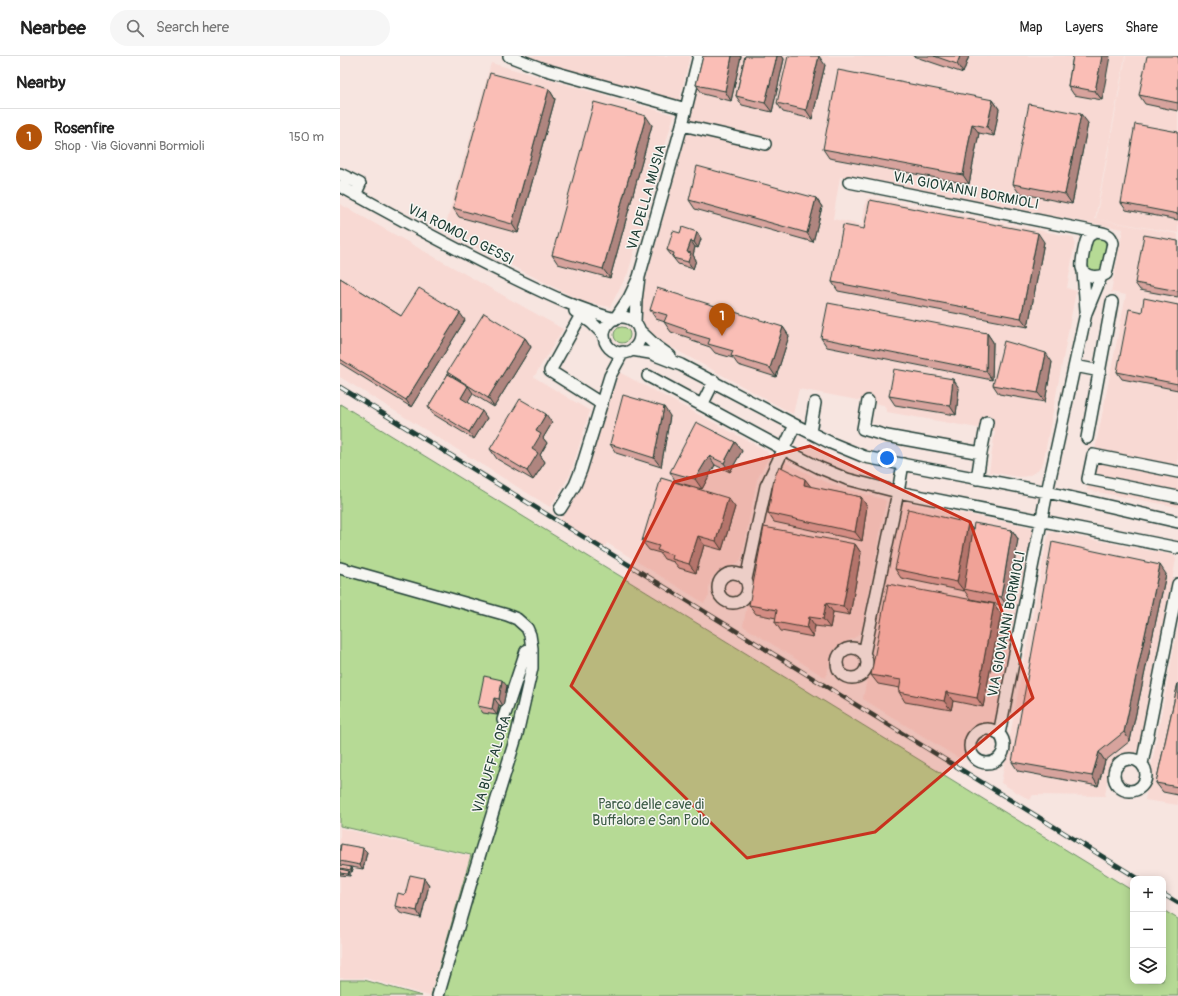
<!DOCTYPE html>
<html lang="en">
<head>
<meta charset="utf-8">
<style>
  :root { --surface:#fff; --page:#f6f6f6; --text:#222; --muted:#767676; --line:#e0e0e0; --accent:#b45309 }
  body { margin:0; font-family:Pangolin,sans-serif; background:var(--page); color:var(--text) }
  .controls { position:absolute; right:12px; bottom:12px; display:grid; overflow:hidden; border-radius:8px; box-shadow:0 2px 10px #0003 }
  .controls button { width:36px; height:36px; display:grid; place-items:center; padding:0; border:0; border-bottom:1px solid var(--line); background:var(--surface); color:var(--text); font:20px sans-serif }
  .you { position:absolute; left:547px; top:402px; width:14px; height:14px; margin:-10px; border:3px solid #fff; border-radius:50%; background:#1a73e8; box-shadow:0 0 0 6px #1a73e833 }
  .badge { display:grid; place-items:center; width:26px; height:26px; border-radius:50%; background:var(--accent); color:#fff; font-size:13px; font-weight:700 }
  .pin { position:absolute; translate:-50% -33px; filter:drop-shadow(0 1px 2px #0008) }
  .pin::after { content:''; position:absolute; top:21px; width:14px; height:12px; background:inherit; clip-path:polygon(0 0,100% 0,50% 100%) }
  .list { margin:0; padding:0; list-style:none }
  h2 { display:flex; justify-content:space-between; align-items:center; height:52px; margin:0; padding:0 16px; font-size:17px }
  h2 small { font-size:13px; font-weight:400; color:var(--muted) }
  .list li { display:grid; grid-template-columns:26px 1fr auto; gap:12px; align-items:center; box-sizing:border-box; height:56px; padding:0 16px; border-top:1px solid var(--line) }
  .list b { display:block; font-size:15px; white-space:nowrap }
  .list p { margin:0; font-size:13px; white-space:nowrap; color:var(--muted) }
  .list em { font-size:13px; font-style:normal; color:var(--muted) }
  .icon { flex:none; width:22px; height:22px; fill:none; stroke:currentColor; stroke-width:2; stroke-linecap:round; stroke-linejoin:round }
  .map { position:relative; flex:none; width:838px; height:940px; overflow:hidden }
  header { display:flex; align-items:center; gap:24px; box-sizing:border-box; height:56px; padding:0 20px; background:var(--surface); border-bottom:1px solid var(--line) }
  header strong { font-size:19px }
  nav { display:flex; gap:22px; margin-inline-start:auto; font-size:14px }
  .search { width:280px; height:36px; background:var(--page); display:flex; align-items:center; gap:10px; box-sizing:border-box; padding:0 14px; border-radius:22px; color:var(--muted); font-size:15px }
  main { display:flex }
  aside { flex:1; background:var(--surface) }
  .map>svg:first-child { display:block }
</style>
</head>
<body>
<header>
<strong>Nearbee</strong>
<div class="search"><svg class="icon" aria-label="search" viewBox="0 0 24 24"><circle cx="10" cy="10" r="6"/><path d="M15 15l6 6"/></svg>Search here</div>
<nav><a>Map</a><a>Layers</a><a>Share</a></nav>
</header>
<main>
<aside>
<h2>Nearby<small></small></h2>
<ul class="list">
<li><span class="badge">1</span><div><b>Rosenfire</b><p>Shop · Via Giovanni Bormioli</p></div><em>150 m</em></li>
</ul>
</aside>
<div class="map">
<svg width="838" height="940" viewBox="0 0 838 940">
  <rect width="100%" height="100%" fill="#f7e5e0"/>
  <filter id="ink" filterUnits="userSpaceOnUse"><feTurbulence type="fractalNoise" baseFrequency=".025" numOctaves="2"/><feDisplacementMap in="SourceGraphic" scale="8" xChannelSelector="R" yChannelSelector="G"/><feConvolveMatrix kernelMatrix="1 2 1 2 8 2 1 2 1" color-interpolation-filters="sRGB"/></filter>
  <g filter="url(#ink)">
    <path fill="#f8d9d3" d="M180,0H350L339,46L250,23Z
      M364,0H785L755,163L838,178V451L747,434L786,239L771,236L783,173L500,121L493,163L522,169L526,144L529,142H533L733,181L735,186L727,232L736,235L703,407L697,415L688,420L680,421L649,416L655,375L547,356L544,349L459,333L453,358L316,283L307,274L302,263L300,251L302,238L347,76Z
      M786,0H838V177L756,163Z
      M151,7L334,59L288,217L270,251L243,246L104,175Z
      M0,148L223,273L194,321L250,355L230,419L210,451L0,321Z
      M279,316L427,395L429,401L417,424L402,501L399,507L377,516L371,523L369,532V540L364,547L267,487L264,492L220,465L240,429Z
      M441,406H445L475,421L498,431L543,443L546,445L522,573L519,578L516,581L496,591L492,597L486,622L403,570L426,450L431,430Z
      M564,446L691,471L694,474L660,656L657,663L650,669L634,675L628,682L623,705L523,643L560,449Z
      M712,476L833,499L836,503L801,688L798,694L795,698L779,703L773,709L768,718L765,740L693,739L690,744L661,727L708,479Z
      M838,570V749L805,744Z
      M0,772L65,787L130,800L90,940L25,922H0Z"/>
    <path fill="#b6da95" stroke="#6a8c64" d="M755,182C773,179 764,203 762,212L757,216L750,214L747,207L750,188L751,186Z
      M274 279a8 8 0 1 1 16 0a8 8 0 1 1-16 0Z
      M0,348L793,835V925H823V854L838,863V940H91L131,799L66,785L0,770Z
      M0,924H24L82,940H0Z"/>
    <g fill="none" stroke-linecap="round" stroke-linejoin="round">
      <defs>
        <path id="street" d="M169,0L203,13L346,53
          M342,69L425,88
          M0,118L20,128L15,139
          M509,126L756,176
          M0,130C56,161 113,192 170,220C205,237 237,253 275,263L289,242L299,221
          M756,176C764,177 771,178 773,187L766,218C759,222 744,222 742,212C741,207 745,185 748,181C750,178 753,177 756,176Z
          M743,215L746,254
          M235,255L252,267L264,279
          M241,259L210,315L262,348
          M264 279a18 18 0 1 1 36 0a18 18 0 1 1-36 0Z
          M295,266L296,244L299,221L342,69L359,0
          M299,274L316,290L330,300
          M292,294L310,297L341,309L455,369L491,387L525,401L707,436L838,466
          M735,310L760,315
          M308,320L443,393L480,412L507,423L558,436L838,492
          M528,345L523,373L547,380L641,397L637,423
          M362,349L374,325
          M470,376L475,347
          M747,382L772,246
          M641,397L647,366
          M838,416L753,399L748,423L838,441
          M220,453L235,429L241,414L270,320L283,296
          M0,512L167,559L177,563L187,572L190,579L192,592V612L177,678L130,830L98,940
          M378 532a15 15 0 1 1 30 0a15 15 0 1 1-30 0Z
          M406,523L426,430L455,369
          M497 607a15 15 0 1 1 30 0a15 15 0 1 1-30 0Z
          M524,598L558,436L563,408
          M163,664L186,595L192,592
          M630 690a17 17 0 1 1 34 0a17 17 0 1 1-34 0Z
          M659,678L707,436L746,257L761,221
          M774 719a16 16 0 1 1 32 0a16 16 0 1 1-32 0Z
          M802,708L838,528"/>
      </defs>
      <use href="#street" stroke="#1f3d34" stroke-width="14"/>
      <use href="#street" stroke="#f6f6f2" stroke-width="11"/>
      <defs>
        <path id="rail" d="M0,331L799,823
          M823,838L838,847"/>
      </defs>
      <use href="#rail" stroke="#1f3d34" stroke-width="4.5"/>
      <use href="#rail" stroke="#f6f6f2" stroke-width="3" stroke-dasharray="9" stroke-linecap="butt"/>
    </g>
    <path fill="#d7a39d" stroke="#1f3d34" d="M363,0H401L391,45L363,38L356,29Z
      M405,0H442L444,3L432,56L402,49L396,40Z
      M573,0H629L623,17Z
      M733,0L762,44L734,39L728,30Z
      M838,0V55L805,48L799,39Z
      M485,9L472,63L443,56L437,47Z
      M209,33L215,43L178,177L119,161L113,152Z
      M653,44L659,53L654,80L639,77L629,128L489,102L483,93Z
      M748,67L732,148L679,137L673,128Z
      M312,69L270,222L218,208L212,199Z
      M838,76V164L786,154L781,147Z
      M476,142L482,151L473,186L355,153L349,144Z
      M524,173L704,186L688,271L498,235L492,226Z
      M357,176L361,183L358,192L355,191L353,199L356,204L353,213L338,208L327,194L340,177Z
      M838,185V241L800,234L795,227Z
      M0,222L61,260L125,264L71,351L0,307Z
      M838,249V334L782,323L777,316L802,256Z
      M310,254L443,271L449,280L436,321L398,309L393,302L375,297L370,291L352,285L350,282L331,276L324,266H325L316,263Z
      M647,277L653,286L652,324L487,291L481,282Z
      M185,282L191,291L154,351L133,338L128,346L147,362L134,383L93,358L88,351L108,318L107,316Z
      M712,306L705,346L659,338L653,329Z
      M619,332L616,359L555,349L549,340Z
      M330,360L321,411L276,397L270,388Z
      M212,367L203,382L207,387L200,399L205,406L193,424L157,403L150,393Z
      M395,386L402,395L390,416L375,409L362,433L336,426L330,416Z
      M470,431L521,441L527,450L522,485L434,466L428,457Z
      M395,451L382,494L364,489L356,517L339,512L334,506L324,503L320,497L309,494L302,485Z
      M628,467L633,474H672L678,483L667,550L630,543L624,534V535L561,522L555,513Z
      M515,488L521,497L510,559L493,556L490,572L475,570L473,581L441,575L435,566L436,562L416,558L409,549Z
      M826,518L790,685L765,705L758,730L678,715L672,706Z
      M654,548L661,558L643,651L613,645L611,654L565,646L559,636L560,632L538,628L531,619Z
      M838,627V739L823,736L816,727Z
      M167,630L163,650L159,649L157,659L143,657L138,650Z
      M0,789L27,796L23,813L11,811L13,813L12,816H9L10,817V820L0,819V809H1L0,807Z
      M84,822L89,829L81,862L60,857L55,850L65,839Z"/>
    <path fill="#af857f" stroke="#1f3d34" d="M392,0H401L391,45L385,35Z
      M437,0H442L444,3L432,56L425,47Z
      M479,0L485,9L472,63L466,54Z
      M620,0H629L623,17L617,8Z
      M762,0H770L762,44L755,35Z
      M209,33L215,43L178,177L172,168Z
      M653,44L659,53L654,80L647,71Z
      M741,58L748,67L732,148L725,138Z
      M306,60L312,69L270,222L263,213Z
      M632,68L639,77L629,128L623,119Z
      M476,142L482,151L473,186L467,177Z
      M357,176L361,183L358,192L354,186Z
      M698,177L704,186L688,271L681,262Z
      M351,185L355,191L353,199L356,204L353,213L348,206L347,196Z
      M120,257L125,264L71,351L66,344Z
      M443,271L449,280L436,321L430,312Z
      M647,277L653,286L652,324L646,315Z
      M185,282L191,291L154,351L148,342Z
      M706,297L712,306L705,346L698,337Z
      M613,323L619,332L616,359L610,350Z
      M128,330L133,337L126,349L121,342Z
      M324,351L330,360L321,411L314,402Z
      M142,355L147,362L134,383L129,376Z
      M206,358L212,367L203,382L207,387L200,399L205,406L193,424L187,415L196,375Z
      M395,386L402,395L390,416L384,407Z
      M369,400L375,409L362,433L355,423Z
      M465,423L472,432L464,429Z
      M521,441L527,450L522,485L515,476Z
      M388,442L395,451L382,494L376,485Z
      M628,467L634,476L624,535L617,526Z
      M672,474L678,483L667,550L661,541Z
      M358,480L364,489L356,517L349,508Z
      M515,488L521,497L510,559L503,550Z
      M820,509L826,518L790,685L784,676Z
      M486,547L493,556L490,572L483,563Z
      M654,548L661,558L643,651L637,642Z
      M469,561L475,570L473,581L467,572Z
      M162,624L167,630L163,650L159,643Z
      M606,636L613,645L611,654L604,645Z
      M154,642L159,649L157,659L152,653Z
      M759,696L765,705L758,730L752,720Z
      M23,792L27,796L23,813L20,809Z
      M11,811L13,813L12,816L11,814Z
      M9,815L10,817V820L8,818Z
      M84,822L89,829L81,862L77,855Z"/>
    <path fill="#fabeb6" stroke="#1f3d34" d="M363,0H392L385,35L356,29Z
      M405,0H437L425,47L396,40Z
      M448,0H479L466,54L437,47Z
      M594,0H620L617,8Z
      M733,0H762L755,35L728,30Z
      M807,0H838V47L799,39Z
      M498,14L653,44L647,71L632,68L623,119L483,93Z
      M150,17L209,33L172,168L113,152Z
      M254,46L306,60L263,213L212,199Z
      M689,48L741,58L725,138L673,128Z
      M795,68L838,76V158L781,147Z
      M357,110L476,142L467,177L349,144Z
      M530,144L698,177L681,262L492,226L503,169L524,173Z
      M342,171L357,176L354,186L351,185L347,196L351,197L348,206L333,202L334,197L327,194L333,175L340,177Z
      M804,179L838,185V235L795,227Z
      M0,222L61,260L79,232L120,257L66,344L0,303Z
      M317,232L443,271L430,312L391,300L393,295L368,288L370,283L346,276L347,274L324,266L327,259L310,254Z
      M804,242L838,249V328L777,316L789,253L802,256Z
      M488,247L647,277L646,315L481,282Z
      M144,257L185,282L148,342L107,316Z
      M664,285L706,297L698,337L653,329Z
      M554,313L613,323L610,350L549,340Z
      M108,318L128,330L121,342L142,355L129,376L88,351Z
      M283,339L324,351L314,402L270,388Z
      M180,343L206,358L196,375L201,378L192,393L198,397L187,415L150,393Z
      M356,366L395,386L384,407L369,400L355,423L330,416Z
      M439,410L465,423L464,429L521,441L515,476L428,457L434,423Z
      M321,422L388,442L376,485L358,480L349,508L332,503L333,499L317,494L319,490L302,485Z
      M568,453L628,467L617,526L555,513Z
      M634,467L672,474L661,541L624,533Z
      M424,471L515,488L503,550L486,547L483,563L469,561L467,572L435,566L437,554L409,549Z
      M712,486L820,509L784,676L759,696L752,720L672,706Z
      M548,528L654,548L637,642L606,636L604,645L559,636L561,624L531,619Z
      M144,620L162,624L159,643L154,642L152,653L138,650Z
      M838,627V731L816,727Z
      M1,788L23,792L20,809L0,805V795Z
      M0,809L11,811V814L0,812Z
      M0,813L9,815L8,818L0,817Z
      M70,819L84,822L77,855L55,850L58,837L65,839Z"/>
  </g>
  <path fill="#c8321e" fill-opacity="0.2" stroke="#c8321e" stroke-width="3" stroke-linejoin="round" d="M470,390L630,466L693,642L535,776L407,802L231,630L334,426Z"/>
  <g text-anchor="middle" stroke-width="3" stroke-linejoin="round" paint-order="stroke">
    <g font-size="14" fill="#1f3d34" stroke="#f6f6f2">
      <text transform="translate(626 134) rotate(11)" y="5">VIA GIOVANNI BORMIOLI</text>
      <text transform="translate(306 141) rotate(-74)" y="5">VIA DELLA MUSIA</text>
      <text transform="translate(121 178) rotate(27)" y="5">VIA ROMOLO GESSI</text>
      <text transform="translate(666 568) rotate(-79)" y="5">VIA GIOVANNI BORMIOLI</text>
      <text transform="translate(151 708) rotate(-73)" y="5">VIA BUFFALORA</text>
    </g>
    <g font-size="14" fill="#3d5c47" stroke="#f6f6f2">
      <text x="311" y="753">Parco delle cave di<tspan x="311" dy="16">Buffalora e San Polo</tspan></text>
    </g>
  </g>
</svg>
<div class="controls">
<button>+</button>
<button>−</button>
<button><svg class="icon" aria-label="layers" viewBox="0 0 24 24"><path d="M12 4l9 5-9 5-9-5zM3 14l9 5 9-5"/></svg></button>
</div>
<div class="you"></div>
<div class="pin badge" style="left:382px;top:280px">1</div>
</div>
</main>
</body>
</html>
